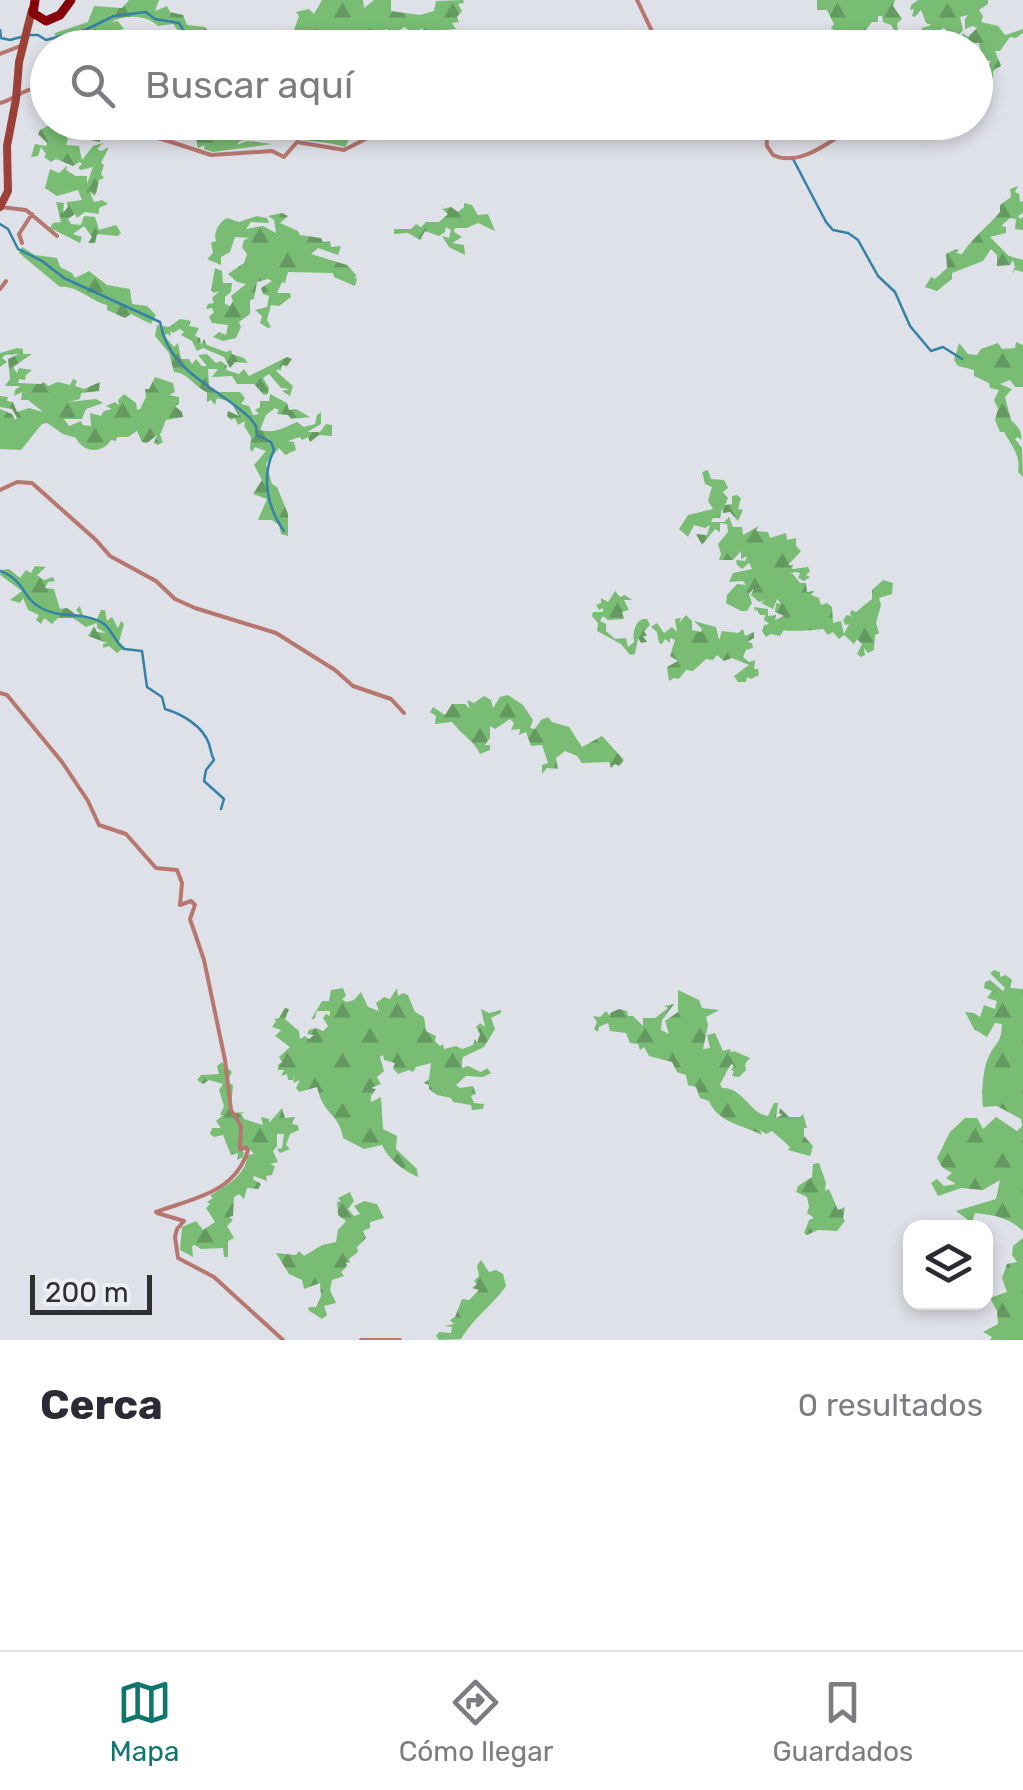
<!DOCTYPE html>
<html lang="es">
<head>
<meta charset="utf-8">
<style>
  :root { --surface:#fff; --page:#f2f2f3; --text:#2b2b33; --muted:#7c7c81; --line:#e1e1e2; --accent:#0f766e }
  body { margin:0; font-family:Rubik,sans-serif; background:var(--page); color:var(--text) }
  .controls { position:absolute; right:30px; bottom:30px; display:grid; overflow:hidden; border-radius:20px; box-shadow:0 5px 15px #0003 }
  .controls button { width:90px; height:90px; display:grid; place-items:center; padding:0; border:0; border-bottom:2px solid var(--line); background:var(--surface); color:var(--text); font:50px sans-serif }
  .scale { position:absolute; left:30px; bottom:25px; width:122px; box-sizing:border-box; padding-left:10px; border:5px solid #2f3032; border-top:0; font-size:28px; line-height:35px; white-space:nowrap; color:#2f3032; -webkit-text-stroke:8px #eceef5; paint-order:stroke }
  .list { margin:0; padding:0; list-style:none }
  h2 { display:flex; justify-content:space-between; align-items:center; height:130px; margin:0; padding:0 40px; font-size:42px }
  h2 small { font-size:32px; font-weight:400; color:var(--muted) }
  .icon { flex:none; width:55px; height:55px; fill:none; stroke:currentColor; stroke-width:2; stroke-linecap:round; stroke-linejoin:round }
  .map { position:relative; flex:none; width:1023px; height:1340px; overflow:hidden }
  .search { position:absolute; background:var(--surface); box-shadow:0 5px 15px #0003; left:30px; right:30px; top:30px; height:110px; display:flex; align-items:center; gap:25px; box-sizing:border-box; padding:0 35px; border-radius:55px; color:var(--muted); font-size:38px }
  .sheet { height:310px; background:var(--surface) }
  nav { display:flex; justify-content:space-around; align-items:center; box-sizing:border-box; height:140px; border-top:2px solid var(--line); background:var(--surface); font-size:28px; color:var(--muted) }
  nav a { display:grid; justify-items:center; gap:5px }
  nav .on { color:var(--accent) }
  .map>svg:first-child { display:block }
</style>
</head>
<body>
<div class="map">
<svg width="1023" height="1340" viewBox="0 0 1023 1340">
  <defs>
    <pattern id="forest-firs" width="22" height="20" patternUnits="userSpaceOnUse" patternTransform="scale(2.5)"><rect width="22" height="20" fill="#79bd74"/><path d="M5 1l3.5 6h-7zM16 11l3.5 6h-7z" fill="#649a60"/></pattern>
  </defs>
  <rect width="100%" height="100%" fill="#dfe1e8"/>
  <path fill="url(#forest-firs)" d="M129,0H159L155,11L167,6L170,12L183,15L187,25L205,27L211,34L218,31L237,47H224L223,43L180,33L173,24L158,26C147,15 125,14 111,22L118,21L124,29L119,30L121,37L118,42L100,33L97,42L75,47L78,41L71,37L67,39V47H63V39L56,41L55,33L88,22L94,6L122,8Z
    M322,0H363L364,8L374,0H391V11L420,15L434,11L436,1L463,0L464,3L458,4L462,11L457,17L459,22L452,23L456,29L445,30L444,47H434L437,41L433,32L420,35L423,28L413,33L404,27L398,32L385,29L387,34L405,40L398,47L272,48L267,43L266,37L270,36L274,42H279V33L285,31L286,39L290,34L296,35L292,44H296L304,34L294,30L299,16L296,12L309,9L314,14Z
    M817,0H895L893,6L902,19L897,23L898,31L895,32L891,25L883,22L882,16H878V22H872L863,34L867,40L873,38L875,42L872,46L877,47H832V40L842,35L831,28L834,24L827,10H817Z
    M918,0H988V4L979,10L983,16L981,22L998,26L1005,35L1023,29V33L1016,38L1010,37L1000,51H995L1001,66L993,71V79L986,70L991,61L982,59L979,43L961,44L963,33L968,37L977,28L973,26L965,29V19L968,15L960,17L963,30L957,37H953L944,28L936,32L939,34L938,39L927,38L924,43L927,47L917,45L922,28L931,25L926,23L921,10L915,17L912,16L914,9L910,10L911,5Z
    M53,123H90L94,127L95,123H110V130L101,128L100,142L76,137L71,132L64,134L68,139L66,145L79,146L82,160L93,146L103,143L97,149L101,151L109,147L101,163L104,165L101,174L104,178L99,180L96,194L94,196L89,190L94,202L102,200L108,204L99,208V214L85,212L77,218L75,214L68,219L71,224L81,225L84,216L95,217L99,230L116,225L121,233L118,236L97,234L95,243H88L92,237L84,226L73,234L82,237L80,243L50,228L53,223L61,222L56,202L64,203L63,213L68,207L67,202L82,200L78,190L57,196L45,188L50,169L59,173L67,166L66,170L76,176H87V184L93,167L81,170L78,168L82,164L80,162L73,166L56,159L51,162L44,157L46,154L41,147L38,156L31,157L35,144L46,146L47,143L38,134L40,130Z
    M134,123H160L161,128L174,131L177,128L184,133L188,125L196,124L200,128L203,123H314L296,129L289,137L316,136L322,141L336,133L351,136L345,147C326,141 294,139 273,139L267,127L259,133L262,137L240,141L237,145L247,141L272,144L213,152L204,149L205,145L198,148L194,130L184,140L136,128Z
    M1018,186L1015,192L1019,194L1020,202L1023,201V213L1018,216L1020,219L1023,217V230L1015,229L1016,219L1010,218L1001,226L1006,227V233L990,237L1009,256L1023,260V272L1015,270L1012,274L1015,267L1013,260L1010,265L997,266V255L991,249L983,261L952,273V279L937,291L925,287L931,277L935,279L947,268L946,254L956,249L959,250L956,253L962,254C973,237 987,227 1000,212V205L1011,197L1010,189Z
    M464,203L472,205L478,215L488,214L495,231L478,223L467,228H455L454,232L462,237L452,243L464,245L465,255L449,247L442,236L449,238L451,230L446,227L445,232L439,236L425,231L420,240L408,233L394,234V229H411L416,224L421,227L426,222H439L448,214L442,209L451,207L458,212L464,207Z
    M282,213L288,216L280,223L298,231L300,235L321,238L323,242L330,241L331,247L341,246L338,255L318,248L311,254L347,265L357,276L354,277L357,279L355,286L334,277L333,273L288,272L285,283L282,282L277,293H290L291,297L279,306L271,305L267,320L271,327L268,328L260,323L262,316L255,310L267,307L269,296L263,294L261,288L272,281L268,279L257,282L254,299L250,300V314L239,322L241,327L236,338L223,341L213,337L219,332L226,335L228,325L212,323L209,317L214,312L212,308L206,309L208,304L214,303L212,298L219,291L214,293L211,290L215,268L222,271L223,283H232L231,292L225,297V304L230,306L233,301L231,296L246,284L237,282L228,274L244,263L247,254L242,247L244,240L250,238L235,237L230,252L221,257V265L207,259L213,253L211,243L216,241C213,233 219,222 227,218L239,222L257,216L267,218L269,223L251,222L246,229L263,226L276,233L274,220L268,216Z
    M22,247L35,255L57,258L60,267L72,273L75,278L89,271L107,285L130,289L132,304L147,306L156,315L151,324L131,314L125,318L107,310V305C91,301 75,284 60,287L19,253Z
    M180,319L191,321L189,326L199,328L195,336L200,338L201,345L204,339L207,345L226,352L231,350L232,354L244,358L248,363L235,362L230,368L224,357L203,348L197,351L192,341L181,335L184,332L180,329L173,333L171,331L170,337L168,334L164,335L174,347L178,343L181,359H189L192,364L196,359L202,366H207L198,355L207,354L216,363L221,361L227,366L226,370L239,374L244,369L249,376L287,357L292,359L287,366L282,365L280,372L279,369L276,371L293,386L290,396L282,391L289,389L281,388L269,374L263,378L269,388L268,394L264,395L254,384H237L232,376L212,377L218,369H208L209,387L219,392H240L245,398L241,404L249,406L253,415L259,414L255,410L260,407V401H269L270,394L287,403L289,410L296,409L310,417L291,419L288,415L277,414L279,410L275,408L266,415L260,430C276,434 285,427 297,422L304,427L315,424L317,415L321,412V424L307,432H320L326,424L332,425V436L319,435L310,442L308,437L302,440L297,433L300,437L288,441L294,442L296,450L285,455L279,448L266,464L272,484L277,487L288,514V536L281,534L279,525L272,520H258L267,499L253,494L262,480L254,465L266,451L255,447L252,452L250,449L251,437L244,426L245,421L238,425L235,418L231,420L227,416L228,411L239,416L231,402L217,398L215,405L211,400L207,402V392C195,388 189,373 174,372L169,353L155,336L157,325L169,327Z
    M1016,342L1023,345V387H1015L1010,380L1000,384L1012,389L1005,397L1011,420C1016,425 1023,431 1021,440L1018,437L1015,439L1022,448L1023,477L1018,472C1021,455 1011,445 1004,432H1000L995,420L998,409L994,400L999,390L990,388L989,383L974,376V370L958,366L954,360L959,343L968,354L977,355L981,349L998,343L1002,349L1015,348Z
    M17,348L23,349V354H32L13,367L17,373L19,368L32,370L26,375L25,380L19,379L18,383L41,384L44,382L48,386L58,382L70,385L73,379L77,381L75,386L84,389L100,382L99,391L81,393L80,399L68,402L96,399L103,403L86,409L82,419H64L69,426L81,421L83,425L91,426L90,413L101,416L104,411L112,409L106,406L115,402L119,405L118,400L124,394L136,403L137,410L140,409L146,397L145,389H149L155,377L173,383L175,392L169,395L179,397V404L175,406L182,412L183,417L166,420L160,435L163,442L158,445L154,443L157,435L147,443L142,442L137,431L128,437H117L116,441L111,440C103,454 83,453 76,438L63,434L47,423L42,424L21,450L0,449V409L12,414L15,420L17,418L12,409L0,407V396L8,397L7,401L13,402L17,412L29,408L43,412L28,400H21L22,392L14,396L15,390L20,386H5L10,379L8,359L19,354L5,355L2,358L7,362L0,367V353Z
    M708,470L711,479L724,480L728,488L723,492L728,498L725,505L732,504V496L737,495L741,498L738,509L743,510L738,521L730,512L723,513L722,508L720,518H713L711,522H724L729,517L733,527H742L743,535L759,526L756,531L768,532L770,538L786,533L787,540L796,538V546L801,551L788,565H793L792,569L808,567L810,571L806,575L810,577L804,581L798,578L800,573L795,572L790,574H793L800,583H806L807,592L814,591L811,595L819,598L821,605L827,603L832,607L833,623L841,621L844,634L849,624L845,625L843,620L847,615L854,617L850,615L851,610L856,612L872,599V590L883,580L893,583L892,594L879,598L881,605L876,623L879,633L875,635L874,650L868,653L864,648L865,655L861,657L857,654L862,644L857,639L854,644L844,635L839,639L833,632L828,635L823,629C816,630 789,632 784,630L780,636L771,634L766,637L762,631L764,625L769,624L764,620L765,615H760L756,609L755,612L754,607L768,609V616L776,615L775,620L784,616L775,612L776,603L781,604L777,599L773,609L761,603L765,600L759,602L751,595L754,588L749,594L752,603L747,611H741L726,603L727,595L737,584L746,585L743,581L729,582L733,573L752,569L749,563L742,569L737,565L736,560L745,561L747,556L741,559V551L733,560H719L721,554L718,544L728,532L727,524L720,523V532L715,529L702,545L696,534L707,535L710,525L705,528L694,525L688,537L679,529L688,515L713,509L708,501L712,487L705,484L702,472Z
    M35,566L46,567L37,575L44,580L53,577L55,581L48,582L45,588L54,589L60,609L67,608L78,616L80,614L76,610L80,606L83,616L97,619L101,610H105L107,621L112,617L118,628L121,621L124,624L119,642L125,647L117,653L109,646L103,648V644L107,643L88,636L94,626L97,632L106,633L97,628V623L86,627L73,618H58L52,624L44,618L41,624L36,620L39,615L28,610L23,598L20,603L10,600L22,591L0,575L1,570L9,569L20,578L26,570L31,573Z
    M615,591L620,597L625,595L632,600H624L629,610L622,612L624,619L608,620L603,616L600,621L606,624V631L615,639L626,638L628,647L634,642C632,633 636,617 647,619L650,625L644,631L647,636H643L647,642L641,643L638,638L635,654L630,655L621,644L597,631L598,623L592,616L593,612H603V608L599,610L596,605L601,603V598L608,602Z
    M686,615L692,621V630L701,632L702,629L694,621L716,627L719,640L722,631L738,633L743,629L745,636L754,632V638L747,642L752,643L753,648L746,650L743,657L749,662L755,660L754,669H758L759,675L751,679L747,677L746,682H738L734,676L749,665L732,658L724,661L717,655L713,660L706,659L693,671L686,670L679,679L674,678L669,681L667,667L678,661L670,656L675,640L670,638V643L665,639L662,644L659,643L657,632L651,627L657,623L664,633L672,627L677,632L675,619L681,618L679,623Z
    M508,695L523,705L533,720L530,728L535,729L541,720L548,717L552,722L569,727L582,747L602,736L624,760L619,766L615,764L611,768L609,762L582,763L577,756L565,751L556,758L558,769L547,768L542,774V765L548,763L542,745L531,746L526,732L519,735L520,729L511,730L514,723L510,719L495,729L490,726V738L485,745H490V750L480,754C475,742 461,734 452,722L435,724L436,716L430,712L433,707L445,715L452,704H465L470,709L467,700L474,703L484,696L491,700L493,708L500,697Z
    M994,970L1000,972V977L1006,975L1012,980L1010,988L1023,989V1231C1008,1217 994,1215 975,1213L972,1223L956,1211L996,1199L1000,1180L983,1190L961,1188L938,1196L931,1183L937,1179L944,1186L956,1184L946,1178L952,1173L942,1167L937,1158L950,1132L965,1118H977L983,1129L996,1117L1017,1131L1022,1126L1021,1119L997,1106L983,1107C981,1094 983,1067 989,1056C997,1040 1001,1044 1002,1024L995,1023L987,1037L974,1029L965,1012L974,1013L980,1017L984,1005L995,1009L997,1001L987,998L992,991L984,988L985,982L990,980L1003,991L1005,988L990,973Z
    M343,988L346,996L342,999L346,1002L354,1000L361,992L368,1007L379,1011L376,1003L384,997L390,999L397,988L398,996L403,993L408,995L415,1012L424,1017L426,1031L436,1036L435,1041L440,1046L443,1044L444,1049L456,1046L462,1049L473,1045L475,1039L477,1043L480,1034L476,1027L480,1023L485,1027L481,1009L489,1013L501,1010V1013L491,1018L495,1029L484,1047L463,1057L462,1061V1068L468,1066L481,1072L487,1068L491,1073L483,1077L466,1076L456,1085L460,1088L473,1086L476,1094L471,1096L474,1103L484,1104L483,1109L472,1110L471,1105L453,1102L451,1098L437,1095L429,1089V1085L424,1083L429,1079L431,1063L416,1067L413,1072L409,1070L398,1074L393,1068L395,1063L384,1060L383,1055L380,1057L384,1071L377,1077L381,1084L371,1088L376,1089L371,1096V1102L381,1097L383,1129L397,1136L396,1149L417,1169L418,1177C404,1171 388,1159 382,1145L364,1149L343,1138C338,1111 324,1117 317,1087L299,1092L296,1088L300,1080L293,1083L295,1074L293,1080H288L287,1074L281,1076L284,1070H278V1065L282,1062L279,1057L290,1047L275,1036L281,1030L272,1027L276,1021L274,1019L279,1018L285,1008L289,1009L285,1019L299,1031L300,1039L305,1036L309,1039L314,1035L307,1034L309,1030L316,1028L323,1031L328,1026L323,1018L326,1014L330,1016V1011H317L315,1018L311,1020L322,1001H329L331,990Z
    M678,990L699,1000L702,1008L719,1010L706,1017L708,1025L703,1049L710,1048L707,1035L715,1033L723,1051L730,1049L731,1052L734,1051L750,1058L745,1064L746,1070L739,1077L732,1076L734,1071L731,1070L734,1066L731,1064L720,1084L722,1088C743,1087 750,1114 768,1116L774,1103H778L776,1118L782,1115L779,1113L780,1108L789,1117H800L803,1114L807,1128H804V1136L813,1146L810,1156L788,1150L790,1147L772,1131L766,1134L760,1130L762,1135C743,1125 718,1123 709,1101L700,1098L696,1087L688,1085L686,1075L677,1072L672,1062L649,1056L644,1047L640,1050L638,1044L630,1043L626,1033L610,1031L608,1023L599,1027L598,1032L594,1029L597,1022L593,1016L600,1017L606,1011L610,1016V1013L619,1009L627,1011L628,1016H633L643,1026V1018H655L668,1008L664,1006L674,1004L662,1020L661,1030L669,1034L665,1021L678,1012Z
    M222,1062L232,1072L227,1082L233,1085L231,1108L234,1113L245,1112L241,1114L244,1119L263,1125L261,1117L269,1119V1123L282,1108L285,1118L295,1117L292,1124L298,1125L299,1130L290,1134L286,1145L290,1149L280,1153L277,1149L282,1148L284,1134H277V1146L273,1151L278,1162L270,1164L275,1166L272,1175L266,1176L267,1181L254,1176L253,1179L261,1184L258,1189L247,1188L244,1199L239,1194L234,1197L233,1216L229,1217L233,1220L227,1226L234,1238L228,1241V1257H224L223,1248L201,1249L195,1245L192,1246L193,1257L180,1250L182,1227L196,1221L203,1230L215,1222L206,1208L210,1204L207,1202L213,1198L210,1196C226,1185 247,1175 247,1155L254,1154L246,1145L239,1150L244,1152L243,1157L237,1160L238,1153L231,1155L223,1135L214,1137L210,1134L212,1128H221L216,1121L223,1115H220L224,1106L219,1090L223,1084L209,1080L203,1084L197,1080L201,1075L219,1074L217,1066Z
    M819,1163L826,1183L825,1191L829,1189L838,1210L845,1207L843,1218L845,1221L837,1231L818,1230L807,1235L804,1233L809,1220L814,1218L807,1213L809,1207L807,1197L796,1192L798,1186L812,1177L813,1164Z
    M350,1192L354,1201L348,1209L354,1216L360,1214L354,1206L364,1201L377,1204L384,1218L370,1222V1228L363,1231L366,1238L357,1247L358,1252L349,1259L350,1263L346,1262L347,1266L341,1272L344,1276L332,1280L330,1290L336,1303L324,1306L327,1315L322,1319L308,1310L309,1307H316L321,1296L320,1283L304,1289L302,1280L289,1274L276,1253L296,1255L299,1251L304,1256L322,1245L336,1242L338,1230L346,1221L338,1215L337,1202L341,1201L338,1198Z
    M1023,1238V1340H990L992,1337L983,1332L998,1324L997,1311L990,1298L1007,1292L1002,1278L1007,1264L1017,1262L1012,1255L1013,1246Z
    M481,1260L489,1272L496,1270L503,1274L506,1286C491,1307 474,1317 461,1339L439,1340L436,1336L439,1332L451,1333L452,1327L444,1326L454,1324L450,1320L455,1317L462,1299L469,1300L479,1290L472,1288L477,1284L474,1281L479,1276L477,1266Z"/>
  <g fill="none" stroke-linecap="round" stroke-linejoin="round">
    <path stroke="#3581a8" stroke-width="2.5" d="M0,30L1,38L10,40L21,37
      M29,35H38L46,40L85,30L114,16L146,12L155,19L179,23L185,33L206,34L231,42L234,48
      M792,157L826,222L833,230L848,233L858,240L878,276L895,292L910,326L931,351L943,347L962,359
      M0,224L8,229L18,249L42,261L64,278L160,322C169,373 216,386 250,418L256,426L257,435L271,442L274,450C261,477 267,507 284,531
      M0,571C26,581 21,597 41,608C60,619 85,611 104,624C112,630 115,642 124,649L142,651L147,687L162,697L165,709C182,714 203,726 209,744C211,750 211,755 214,760L206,770L204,781L224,799L221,809"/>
    <path stroke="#b7776f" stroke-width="4" d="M637,0L660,48
      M97,48H115
      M0,54L23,45
      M976,95L989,93
      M0,103C16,99 20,91 33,89L48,63
      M121,122L139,135L162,139L211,155L272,151L284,157L297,142L344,150L381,131L391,132L427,122
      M510,122C526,132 540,130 557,122
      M582,122L592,126L614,122
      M710,122L734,131L766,125L767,146L773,155C802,169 836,136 861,122
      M0,207L26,210L57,236
      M22,243L19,234L32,214
      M0,289L6,281
      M0,490L17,482L32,483L96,540L110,556L156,581L175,599L195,608L276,633L335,670L353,686L391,699L404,713
      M0,693L7,695L62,762L88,801L99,825L126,834L156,868L177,870L182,883L180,905L191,901L195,905L190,919L204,960L225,1060L231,1110L241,1126L240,1150L246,1147L248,1150C235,1193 194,1198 156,1212
      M157,1213L184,1221L177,1229L175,1237L178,1258L214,1277L283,1340
      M361,1340H400"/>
    <path stroke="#9c4038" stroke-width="8" d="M0,207L8,191L7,146L16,99L19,62L32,10"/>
    <path stroke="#850309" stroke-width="9" d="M35,0L33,13L46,21L60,15L71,0"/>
  </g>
</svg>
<div class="controls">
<button><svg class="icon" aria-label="layers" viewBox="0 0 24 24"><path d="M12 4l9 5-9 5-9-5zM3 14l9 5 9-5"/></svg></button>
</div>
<div class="scale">200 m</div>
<div class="search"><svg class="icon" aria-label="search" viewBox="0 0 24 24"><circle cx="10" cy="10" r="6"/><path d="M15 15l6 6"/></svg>Buscar aquí</div>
</div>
<section class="sheet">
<h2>Cerca<small>0 resultados</small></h2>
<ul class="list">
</ul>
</section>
<nav>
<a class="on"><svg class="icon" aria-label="map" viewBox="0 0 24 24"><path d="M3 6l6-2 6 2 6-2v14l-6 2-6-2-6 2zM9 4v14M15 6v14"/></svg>Mapa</a>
<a><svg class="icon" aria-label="directions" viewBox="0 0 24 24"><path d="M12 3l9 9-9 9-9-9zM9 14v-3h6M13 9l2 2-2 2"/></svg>Cómo llegar</a>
<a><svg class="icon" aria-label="saved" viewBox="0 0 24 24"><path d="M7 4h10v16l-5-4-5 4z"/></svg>Guardados</a>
</nav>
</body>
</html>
